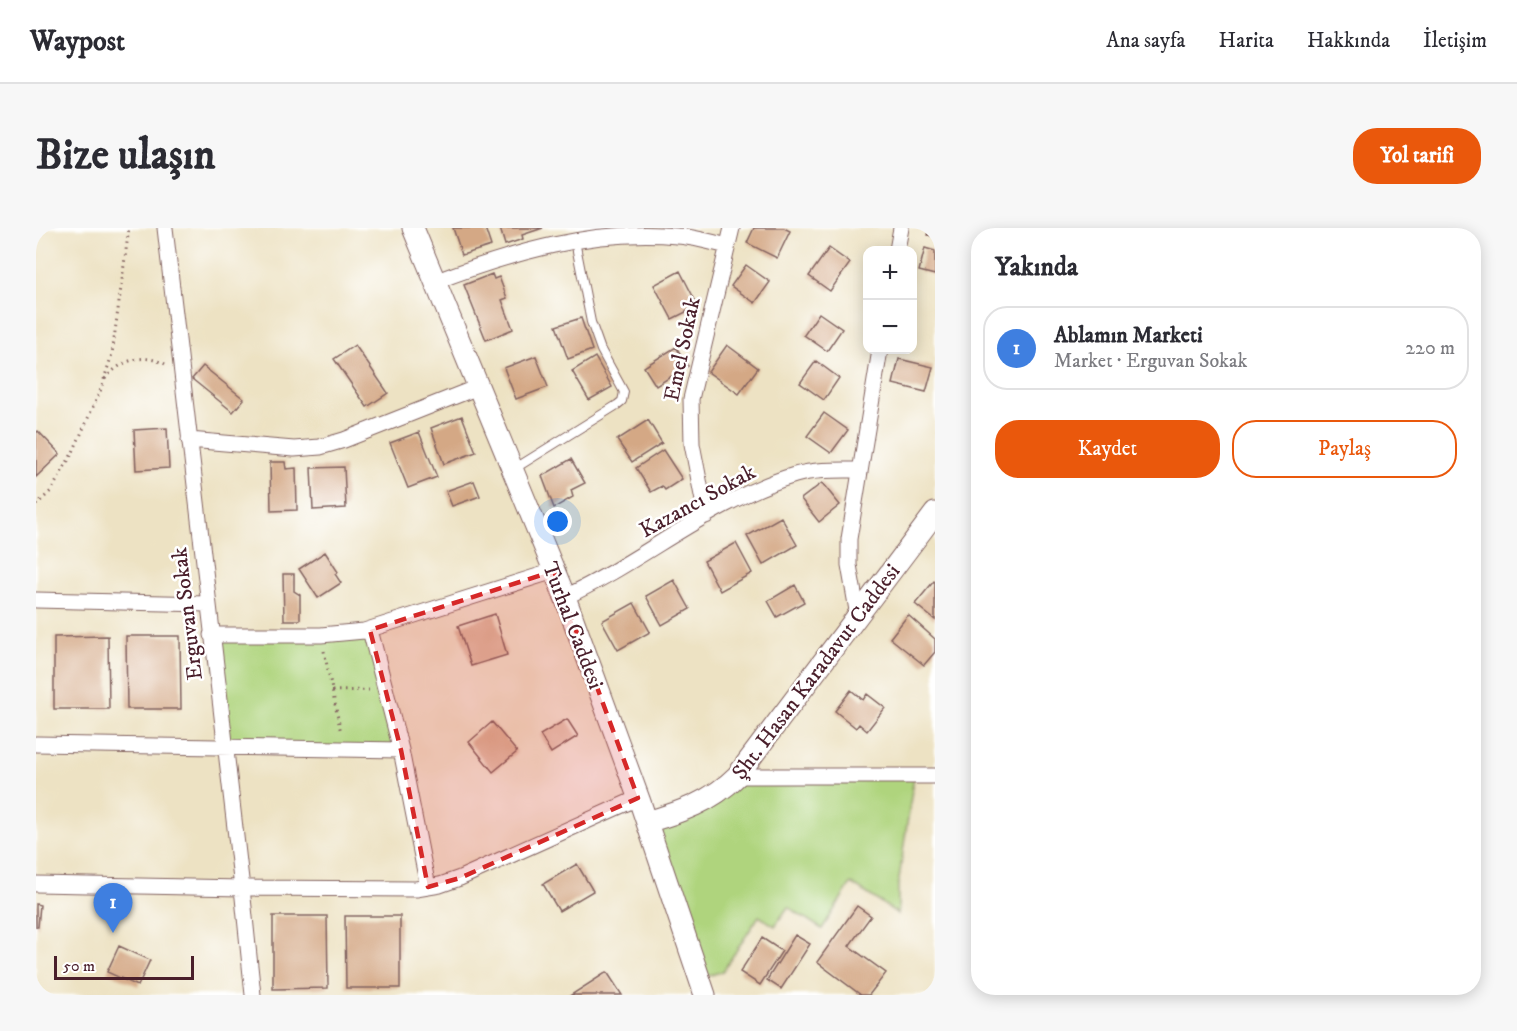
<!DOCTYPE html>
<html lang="tr">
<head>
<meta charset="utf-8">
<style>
  :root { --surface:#fff; --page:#f7f7f7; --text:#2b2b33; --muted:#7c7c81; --line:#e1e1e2; --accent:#ea580c }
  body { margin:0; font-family:"IM FELL DW Pica",serif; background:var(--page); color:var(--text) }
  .controls { position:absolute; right:18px; top:18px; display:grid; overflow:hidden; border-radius:12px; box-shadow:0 3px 15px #0003 }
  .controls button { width:54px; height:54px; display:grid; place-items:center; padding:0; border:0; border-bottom:2px solid var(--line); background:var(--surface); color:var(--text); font:30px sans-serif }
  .scale { position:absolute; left:18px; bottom:15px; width:140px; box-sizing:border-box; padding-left:6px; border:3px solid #4a1f2b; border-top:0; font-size:16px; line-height:21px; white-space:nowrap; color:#4a1f2b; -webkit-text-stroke:4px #fff; paint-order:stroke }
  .you { position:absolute; left:522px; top:294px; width:21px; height:21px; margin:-15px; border:4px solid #fff; border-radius:50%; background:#1a73e8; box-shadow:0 0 0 9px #1a73e833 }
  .badge { display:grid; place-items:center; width:39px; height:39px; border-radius:50%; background:var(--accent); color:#fff; font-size:20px; font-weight:700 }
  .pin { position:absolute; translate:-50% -50px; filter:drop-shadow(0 2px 3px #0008) }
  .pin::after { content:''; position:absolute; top:32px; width:21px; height:18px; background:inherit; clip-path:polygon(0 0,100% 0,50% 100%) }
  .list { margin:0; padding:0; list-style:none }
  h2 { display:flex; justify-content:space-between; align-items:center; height:78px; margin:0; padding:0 24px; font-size:26px }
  h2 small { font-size:20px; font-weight:400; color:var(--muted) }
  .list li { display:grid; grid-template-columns:39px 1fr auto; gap:18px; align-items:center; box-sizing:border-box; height:84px; margin:0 12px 12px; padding:0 12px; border:2px solid var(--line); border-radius:24px }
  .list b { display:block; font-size:22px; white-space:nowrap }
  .list p { margin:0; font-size:20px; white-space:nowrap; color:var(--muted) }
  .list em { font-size:20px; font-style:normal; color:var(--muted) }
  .actions { display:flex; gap:12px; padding:18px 24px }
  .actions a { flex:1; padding:14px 0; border:2px solid var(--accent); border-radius:24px; text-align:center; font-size:21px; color:var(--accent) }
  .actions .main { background:var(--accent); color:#fff }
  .map { position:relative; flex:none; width:899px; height:767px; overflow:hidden; border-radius:24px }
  header { display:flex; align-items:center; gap:36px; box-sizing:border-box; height:84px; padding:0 30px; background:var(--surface); border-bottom:2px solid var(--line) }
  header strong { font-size:28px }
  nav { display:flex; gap:33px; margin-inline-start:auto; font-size:21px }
  .intro { display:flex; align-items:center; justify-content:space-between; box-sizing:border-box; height:144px; padding:0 36px }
  h1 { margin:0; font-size:42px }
  .button { padding:15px 27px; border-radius:24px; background:var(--accent); color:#fff; font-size:21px; font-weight:700 }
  main { display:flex; gap:36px; padding:0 36px }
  aside { flex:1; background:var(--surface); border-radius:24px; box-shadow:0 3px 15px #0003 }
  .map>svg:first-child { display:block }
</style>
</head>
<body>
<header>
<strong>Waypost</strong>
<nav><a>Ana sayfa</a><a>Harita</a><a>Hakkında</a><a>İletişim</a></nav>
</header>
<div class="intro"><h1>Bize ulaşın</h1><a class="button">Yol tarifi</a></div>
<main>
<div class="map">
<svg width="899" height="767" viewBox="0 0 899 767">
  <rect width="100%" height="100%" fill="#fff"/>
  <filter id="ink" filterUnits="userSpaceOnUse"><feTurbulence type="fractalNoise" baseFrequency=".0167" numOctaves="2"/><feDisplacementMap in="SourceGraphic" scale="12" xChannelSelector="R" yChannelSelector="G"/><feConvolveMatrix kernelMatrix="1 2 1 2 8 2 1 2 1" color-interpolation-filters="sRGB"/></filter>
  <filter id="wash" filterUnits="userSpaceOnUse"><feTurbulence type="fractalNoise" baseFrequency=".008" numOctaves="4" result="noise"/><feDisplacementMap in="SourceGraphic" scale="24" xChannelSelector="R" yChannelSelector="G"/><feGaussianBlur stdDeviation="1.35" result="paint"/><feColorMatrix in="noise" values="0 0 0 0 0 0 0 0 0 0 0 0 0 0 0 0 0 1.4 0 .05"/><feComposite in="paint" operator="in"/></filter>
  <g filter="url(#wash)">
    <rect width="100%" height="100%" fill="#ede2c3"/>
    <path fill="#afd47d" stroke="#7c7a54" stroke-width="1.5" d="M334,402L365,522L189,519L175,407Z
      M701,548H878L862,658V686L815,655L786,701L752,679L739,698L723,688L687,743L664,751L611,594Z"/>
    <g id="blocks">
      <path fill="#d4a885" d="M417,0H449L455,18L426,27Z
        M464,0H507L486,7L487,11L469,17Z
        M718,0H748L754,3L741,30L711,15Z
        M894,0H899V9L892,7Z
        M793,20L814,35L794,63L773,48Z
        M889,20L899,23V47L883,43Z
        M710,37L734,54L719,75L695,58Z
        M644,43L662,78L636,91L618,57Z
        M456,46L458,51L463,49L471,70L466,72L477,101L450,112L428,57Z
        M783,85L806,101L791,123L768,107Z
        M545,90L556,122L532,131L520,98Z
        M319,117L352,165L331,179L298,131Z
        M691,117L722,140L703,166L672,144Z
        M640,119L652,138L620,158L608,139Z
        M500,128L512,159L480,171L468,140Z
        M559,129L576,159L553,172L536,143Z
        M863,131L897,139L890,164L857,156Z
        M780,133L803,150L788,172L764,155Z
        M167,138L208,171L197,184L156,151Z
        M788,185L812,202L795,225L771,208Z
        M426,188L440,224L408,236L395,200Z
        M612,192L626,215L596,234L581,212Z
        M131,200L133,240L100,242L98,202Z
        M2,203L24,226L0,249V205Z
        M383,204L401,249L372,260L354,215Z
        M627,222L646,251L629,262L626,258L615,264L600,240Z
        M535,231L549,255L535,262L537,269L518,280L506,248Z
        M234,234H249L250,241L260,240L261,282L235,283Z
        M308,239L310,280L277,282L275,240Z
        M438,253L444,268L416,278L410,263Z
        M786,255L804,277L783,294L765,271Z
        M745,289L761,317L727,337L711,308Z
        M700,315L716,345L684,363L668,333Z
        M289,324L302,344L299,346L305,355L282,370L263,341Z
        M247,346H258V363L264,367V392H248Z
        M638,352L654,381L626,397L610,368Z
        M898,353L899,354V392L879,376Z
        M759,357L768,374L741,389L732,373Z
        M598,375L614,404L582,422L566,393Z
        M459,386L471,427L435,438L422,398Z
        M872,387L899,411V424L888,437L854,410Z
        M72,408L73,481H18V409Z
        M90,408H144L145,481H91Z
        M815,462L827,472L831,466L849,480L831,503L823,496L820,500L799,483Z
        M531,491L542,508L515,525L504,507Z
        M456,494L481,524L457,544L433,514Z
        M541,636L557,663L523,683L507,656Z
        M0,676L4,677L2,699H0Z
        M821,678L835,688L813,718L850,745L833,767H825L781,734Z
        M237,688H291L292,760L237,761Z
        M309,688H364V760H310Z
        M759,707L774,716L745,761L731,752Z
        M726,710L746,723L724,757L704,744Z
        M83,718L114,732L102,758L71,744Z
        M571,744L586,767H535Z"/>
    </g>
  </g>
  <g filter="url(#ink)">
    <use href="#blocks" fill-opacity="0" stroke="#836360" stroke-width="1.5"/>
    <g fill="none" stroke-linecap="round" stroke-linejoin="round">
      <defs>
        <path id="lane" d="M478,241L581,177L586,173L588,164L565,122L555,94L539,13"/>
        <path id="street" d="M129,0L206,660L217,767
          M861,22L865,0
          M398,54C475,25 558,0 641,8C658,9 675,14 691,18
          M153,212L258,221L284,219L308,212L442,159
          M670,288L656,216L655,171L696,0
          M529,369C607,333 676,272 759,247C780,241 802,242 823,242
          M0,372L171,376
          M822,388L813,337V311L844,122
          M334,402L365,522
          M175,407H285L328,403L518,343
          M0,516L365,522L392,659
          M701,548H899
          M0,656L206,660L380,661L404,657L424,650L602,570"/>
        <path id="secondary" d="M377,0L529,369L604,574L669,767
          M611,594C645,584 675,574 701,548L899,285"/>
      </defs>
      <use href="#lane" stroke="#836360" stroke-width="10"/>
      <use href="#street" stroke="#836360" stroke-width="17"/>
      <use href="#secondary" stroke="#836360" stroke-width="23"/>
      <path stroke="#836360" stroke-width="3" stroke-dasharray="1.5 4.5" stroke-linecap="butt" d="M69,151C84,133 106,124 129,136
        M0,277L15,263L37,224L65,161L76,126L93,0
        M288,423L305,505
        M296,463L333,462"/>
      <use href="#lane" stroke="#fff" stroke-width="8"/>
      <use href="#street" stroke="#fff" stroke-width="15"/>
      <use href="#secondary" stroke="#fff" stroke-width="21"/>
    </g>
  </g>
  <path fill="#d62828" fill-opacity="0.2" stroke="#d62828" stroke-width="4.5" stroke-dasharray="12 8" stroke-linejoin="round" d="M518,343L602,570L424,650L392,659L365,522L334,402Z"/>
  <g text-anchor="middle" stroke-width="5" stroke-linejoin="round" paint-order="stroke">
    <g font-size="22" fill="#4a1f2b" stroke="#fff">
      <text transform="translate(645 121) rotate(-78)" y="8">Emel Sokak</text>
      <text transform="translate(661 272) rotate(-29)" y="8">Kazancı Sokak</text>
      <text transform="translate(150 386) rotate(-97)" y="8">Erguvan Sokak</text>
      <text transform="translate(538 397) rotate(69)" y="8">Turhal Caddesi</text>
      <text transform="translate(779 443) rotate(-53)" y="8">Şht. Hasan Karadavut Caddesi</text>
    </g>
  </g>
</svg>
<div class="controls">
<button>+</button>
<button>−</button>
</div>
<div class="scale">50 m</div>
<div class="you"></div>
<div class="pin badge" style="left:77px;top:705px;background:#3f7fe0">1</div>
</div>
<aside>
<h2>Yakında<small></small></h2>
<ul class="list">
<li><span class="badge" style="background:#3f7fe0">1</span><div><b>Ablamın Marketi</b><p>Market · Erguvan Sokak</p></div><em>220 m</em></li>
</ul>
<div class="actions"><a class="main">Kaydet</a><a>Paylaş</a></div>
</aside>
</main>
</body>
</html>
